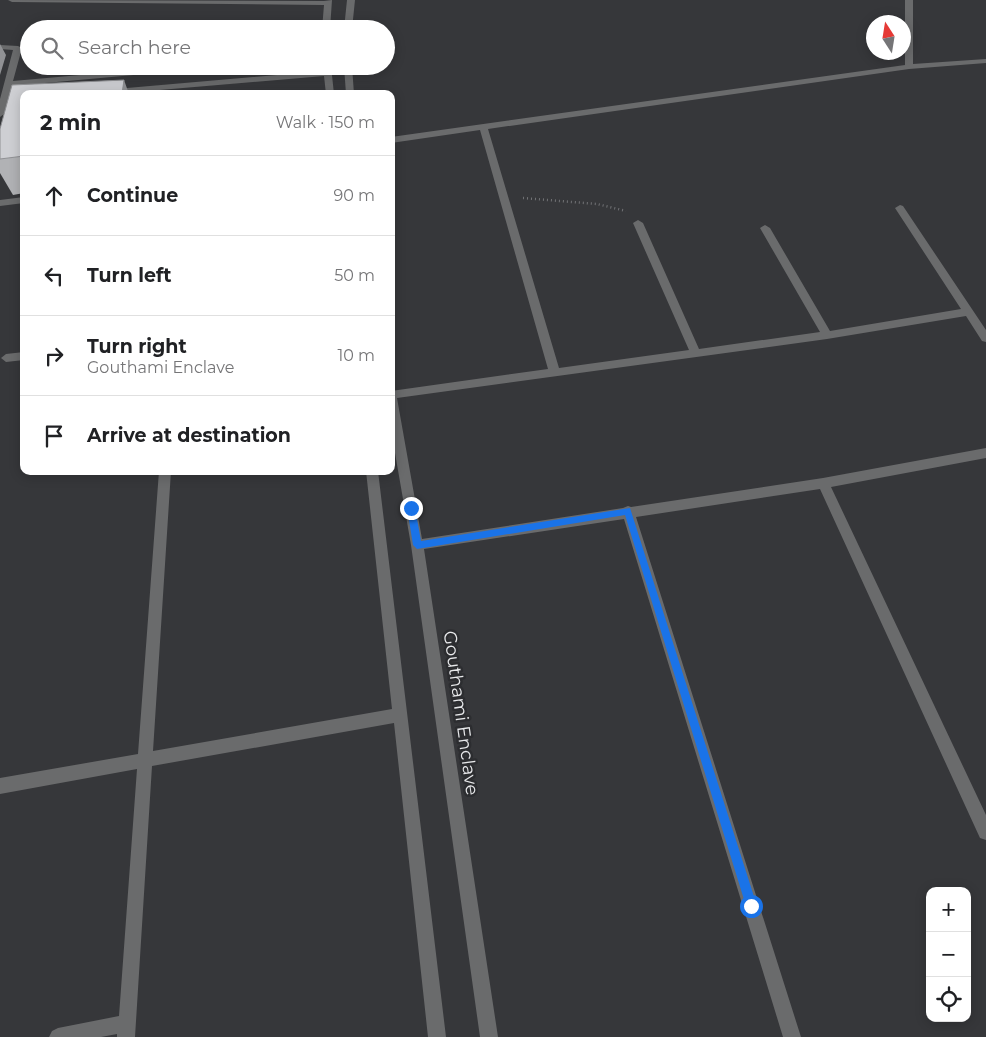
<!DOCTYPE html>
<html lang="en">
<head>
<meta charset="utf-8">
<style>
  :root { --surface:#fff; --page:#f2f2f2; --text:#202124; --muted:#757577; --line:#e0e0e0 }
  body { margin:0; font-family:Montserrat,sans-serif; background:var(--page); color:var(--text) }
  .controls { position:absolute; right:15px; bottom:15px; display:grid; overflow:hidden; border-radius:10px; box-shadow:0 2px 12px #0003 }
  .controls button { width:45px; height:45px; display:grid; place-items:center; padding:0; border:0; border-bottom:1px solid var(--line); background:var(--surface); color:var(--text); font:25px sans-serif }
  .compass { position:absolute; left:866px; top:15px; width:45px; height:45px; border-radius:50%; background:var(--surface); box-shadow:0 2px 12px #0003; rotate:348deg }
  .stop { position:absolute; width:15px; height:15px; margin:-11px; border:4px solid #1a73e8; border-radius:50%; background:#fff }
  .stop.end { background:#1a73e8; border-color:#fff; box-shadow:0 1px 5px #0008 }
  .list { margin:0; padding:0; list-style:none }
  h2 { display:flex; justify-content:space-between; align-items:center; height:65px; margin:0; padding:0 20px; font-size:21px }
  h2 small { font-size:16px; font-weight:400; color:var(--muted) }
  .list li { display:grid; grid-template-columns:32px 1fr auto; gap:15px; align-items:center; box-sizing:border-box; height:80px; padding:0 20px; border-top:1px solid var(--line) }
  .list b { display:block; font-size:19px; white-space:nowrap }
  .list p { margin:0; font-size:16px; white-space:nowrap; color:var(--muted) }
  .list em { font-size:16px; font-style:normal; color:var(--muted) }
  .icon { flex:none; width:28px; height:28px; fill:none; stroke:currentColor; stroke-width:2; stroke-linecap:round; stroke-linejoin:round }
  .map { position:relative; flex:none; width:986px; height:1037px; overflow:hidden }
  .search { position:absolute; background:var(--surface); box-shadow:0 2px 12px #0003; left:20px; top:20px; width:375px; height:55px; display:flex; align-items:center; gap:12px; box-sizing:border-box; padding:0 18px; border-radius:28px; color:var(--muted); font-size:19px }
  .panel { position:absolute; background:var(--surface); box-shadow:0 2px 12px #0003; left:20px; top:90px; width:375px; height:385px; border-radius:10px }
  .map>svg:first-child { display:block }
</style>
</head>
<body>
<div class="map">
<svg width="986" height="1037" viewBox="0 0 986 1037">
  <rect width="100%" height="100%" fill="#36373a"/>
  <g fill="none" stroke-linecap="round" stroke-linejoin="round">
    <path stroke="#727376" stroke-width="2.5" stroke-dasharray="1 3" stroke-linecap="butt" d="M523,198L597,204L626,211"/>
    <path fill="#6a6b6c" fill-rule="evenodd" d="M8,0L324,1L332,0L330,29H322L324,5L12,2Z
      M347,0H355L352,29H344Z
      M905,0H913V64L986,59V63L909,69L488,129L559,368L689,350L633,223L638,220L643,223L699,349L820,332L760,228L765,225L770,228L830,331L961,309L895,208L900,205L903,206L986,330V342L982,341L966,316L827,339L397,398L422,539L623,508L628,506L631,507L823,478L986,448V458L831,487L986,815V840L980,838L820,489L636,517L801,1037H783L624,519L424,549L498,1037H480L411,545L391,430V391L548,369L480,130L391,143V137L905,65Z
      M0,45L18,46L22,48L13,81L181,66H215L211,68L12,86L4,114L0,117V99L13,50L0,49Z
      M323,66H331L334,94H326L324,76L113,94H77L81,92L323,71Z
      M344,66H352L354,94H346Z
      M24,197V203L0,206V200Z
      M24,352V360L6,362L1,358L6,354Z
      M159,471H171L153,751L392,709L366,471H378L446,1037H428L394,723L152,766L135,1037H117V1034L101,1037H49L52,1031L58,1028L119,1016L137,769L0,794V778L138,754Z"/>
  </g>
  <path fill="#b1b2b5" d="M24,94V193L13,195L0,173V129Z"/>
  <path fill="#909194" d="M0,44L6,55L0,75Z
    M124,80L129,94H122Z"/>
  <path fill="#cecfd3" stroke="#909194" d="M124,80L122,94H24V156L0,159V129L12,85Z"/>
  <path fill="#1a73e8" d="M411,504L415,508L421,541L630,508L757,906L755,909H748L746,906L625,515L417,549L413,545L407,508Z"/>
  <g text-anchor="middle" stroke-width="5" stroke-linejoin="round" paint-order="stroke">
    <g font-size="18" fill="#e8e9eb" stroke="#2c2d30">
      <text transform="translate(461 713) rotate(82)" y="6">Gouthami Enclave</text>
    </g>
  </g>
</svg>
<div class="controls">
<button>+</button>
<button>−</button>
<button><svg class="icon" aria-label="locate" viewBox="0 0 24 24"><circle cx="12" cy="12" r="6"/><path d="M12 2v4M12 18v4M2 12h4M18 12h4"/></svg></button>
</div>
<svg class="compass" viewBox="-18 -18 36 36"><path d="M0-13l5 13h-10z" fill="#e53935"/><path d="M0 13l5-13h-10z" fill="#757577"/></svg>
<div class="stop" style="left:751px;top:906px"></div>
<div class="stop end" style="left:411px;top:508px"></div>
<div class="search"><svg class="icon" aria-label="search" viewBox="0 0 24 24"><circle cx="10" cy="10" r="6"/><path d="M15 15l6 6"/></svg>Search here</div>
<section class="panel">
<h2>2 min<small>Walk · 150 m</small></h2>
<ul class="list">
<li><svg class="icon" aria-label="ahead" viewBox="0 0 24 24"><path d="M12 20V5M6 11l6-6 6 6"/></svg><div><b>Continue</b></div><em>90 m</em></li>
<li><svg class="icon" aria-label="left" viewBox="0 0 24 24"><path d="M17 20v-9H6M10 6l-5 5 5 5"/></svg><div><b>Turn left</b></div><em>50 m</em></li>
<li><svg class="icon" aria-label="right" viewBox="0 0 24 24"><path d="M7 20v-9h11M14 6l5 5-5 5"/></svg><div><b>Turn right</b><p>Gouthami Enclave</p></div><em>10 m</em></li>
<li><svg class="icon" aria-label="arrive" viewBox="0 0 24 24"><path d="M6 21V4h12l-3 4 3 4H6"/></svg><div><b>Arrive at destination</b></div></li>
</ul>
</section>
</div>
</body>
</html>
